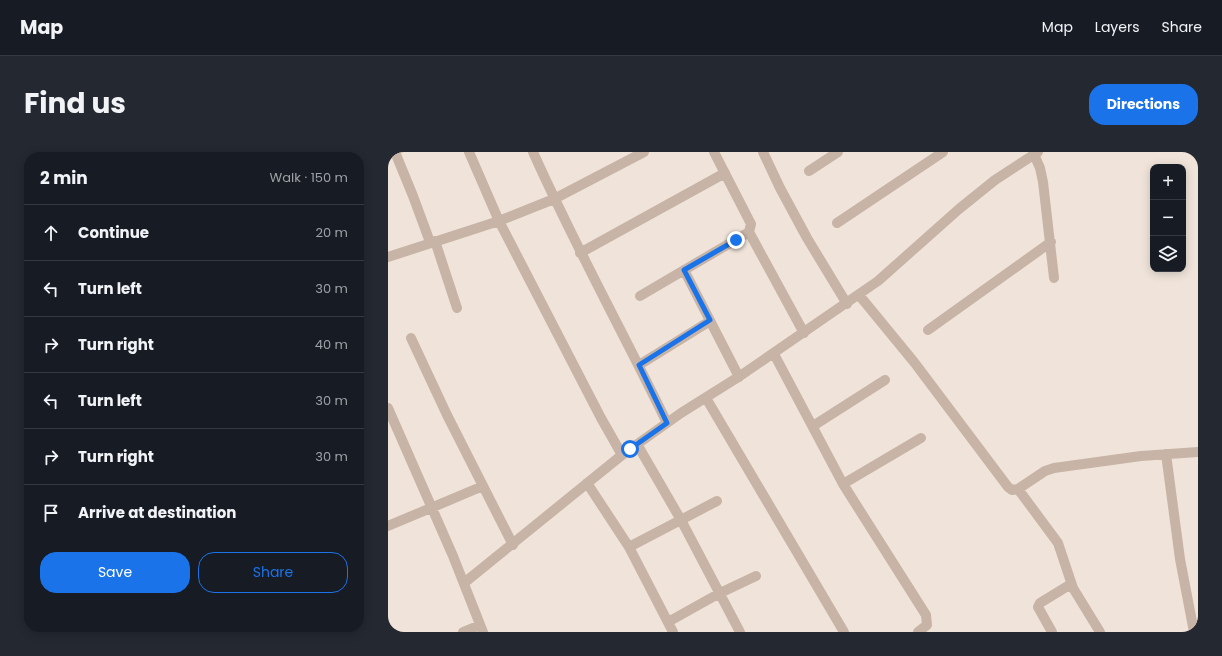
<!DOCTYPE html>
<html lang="en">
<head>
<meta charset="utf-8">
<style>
  :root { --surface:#171b24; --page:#242831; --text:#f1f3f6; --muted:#9ea1a6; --line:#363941; --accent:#1a73e8 }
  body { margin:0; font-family:Poppins,sans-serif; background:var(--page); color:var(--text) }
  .controls { position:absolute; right:12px; top:12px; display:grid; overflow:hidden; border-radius:8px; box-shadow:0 2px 10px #0003 }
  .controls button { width:36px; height:36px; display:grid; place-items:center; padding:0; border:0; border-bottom:1px solid var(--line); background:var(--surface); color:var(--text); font:20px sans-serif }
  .stop { position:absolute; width:12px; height:12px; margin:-9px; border:3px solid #1a73e8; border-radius:50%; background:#fff }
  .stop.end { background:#1a73e8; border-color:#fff; box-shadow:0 1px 4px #0008 }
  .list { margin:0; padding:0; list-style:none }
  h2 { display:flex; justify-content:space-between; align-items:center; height:52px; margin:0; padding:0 16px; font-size:17px }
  h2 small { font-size:13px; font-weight:400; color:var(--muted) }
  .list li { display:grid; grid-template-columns:26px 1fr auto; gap:12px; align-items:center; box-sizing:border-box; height:56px; padding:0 16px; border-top:1px solid var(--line) }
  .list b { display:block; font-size:15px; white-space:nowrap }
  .list em { font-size:13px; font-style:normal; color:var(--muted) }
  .actions { display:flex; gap:8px; padding:12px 16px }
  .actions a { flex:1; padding:9px 0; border:1px solid var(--accent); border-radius:16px; text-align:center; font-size:14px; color:var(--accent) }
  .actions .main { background:var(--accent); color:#fff }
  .icon { flex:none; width:22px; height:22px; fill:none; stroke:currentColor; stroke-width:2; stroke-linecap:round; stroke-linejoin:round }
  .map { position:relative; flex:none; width:810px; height:480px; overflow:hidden; border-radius:16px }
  header { display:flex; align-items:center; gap:24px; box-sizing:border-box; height:56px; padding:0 20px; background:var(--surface); border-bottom:1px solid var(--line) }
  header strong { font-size:19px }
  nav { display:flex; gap:22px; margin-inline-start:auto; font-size:14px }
  .intro { display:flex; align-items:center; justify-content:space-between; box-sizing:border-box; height:96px; padding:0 24px }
  h1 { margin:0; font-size:28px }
  .button { padding:10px 18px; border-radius:16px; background:var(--accent); color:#fff; font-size:14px; font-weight:700 }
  main { display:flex; gap:24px; padding:0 24px }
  aside { flex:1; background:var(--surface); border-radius:16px; box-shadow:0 2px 10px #0003 }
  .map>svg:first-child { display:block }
</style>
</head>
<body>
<header>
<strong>Map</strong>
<nav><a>Map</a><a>Layers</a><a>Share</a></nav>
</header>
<div class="intro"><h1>Find us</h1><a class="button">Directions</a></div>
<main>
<aside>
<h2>2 min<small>Walk · 150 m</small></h2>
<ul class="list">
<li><svg class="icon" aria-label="ahead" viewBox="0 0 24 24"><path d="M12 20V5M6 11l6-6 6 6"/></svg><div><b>Continue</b></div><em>20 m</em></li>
<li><svg class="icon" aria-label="left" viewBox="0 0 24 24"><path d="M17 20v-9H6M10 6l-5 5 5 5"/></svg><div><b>Turn left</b></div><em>30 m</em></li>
<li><svg class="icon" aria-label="right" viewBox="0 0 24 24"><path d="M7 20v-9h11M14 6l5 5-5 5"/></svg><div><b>Turn right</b></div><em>40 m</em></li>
<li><svg class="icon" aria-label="left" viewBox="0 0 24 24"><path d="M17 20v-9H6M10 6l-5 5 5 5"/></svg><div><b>Turn left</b></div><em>30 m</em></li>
<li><svg class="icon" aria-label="right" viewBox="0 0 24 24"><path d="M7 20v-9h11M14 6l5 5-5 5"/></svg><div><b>Turn right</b></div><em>30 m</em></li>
<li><svg class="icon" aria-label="arrive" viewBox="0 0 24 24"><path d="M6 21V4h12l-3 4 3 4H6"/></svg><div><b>Arrive at destination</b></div></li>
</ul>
<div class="actions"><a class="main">Save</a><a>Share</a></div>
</aside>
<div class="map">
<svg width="810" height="480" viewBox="0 0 810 480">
  <rect width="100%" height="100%" fill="#f0e4da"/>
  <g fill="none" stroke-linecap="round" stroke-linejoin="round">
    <path stroke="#c8b4a6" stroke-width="10" d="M7,0L25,44L42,90
      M81,0L111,69L213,266L234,303
      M145,0C186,92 235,180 279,271
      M375,0L392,36L419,86L459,152
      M645,0L652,16L655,30L666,126
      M421,19L450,0
      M449,71L555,0
      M361,80L416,181
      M47,89L69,156
      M192,101L337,21
      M0,105L111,69L166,47L256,0
      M296,118L351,225
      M471,143L526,210L620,335L624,338L630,337L657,319L666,316L753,304L810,300
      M252,144L361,80L363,72L326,0
      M540,178L663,90
      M23,186L59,263L125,393
      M386,202L455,332L538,463L539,473L530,480
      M251,213L322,169
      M318,246L456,480
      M0,256L65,404L95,480
      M425,274L497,228
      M249,292L293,368L352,480
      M778,302L792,407L806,480
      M199,331L241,395L285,480
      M455,332L533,286
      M630,337L670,391L685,436L712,480
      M0,374L95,334
      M241,395L329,349
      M76,431L234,303L293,261L352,224L490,129L571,57L607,28L650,0
      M280,470L332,441L368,424
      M75,480L92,473
      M664,480L650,455L652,451L683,432"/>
  </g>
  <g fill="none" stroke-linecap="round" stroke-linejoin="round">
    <path stroke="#1a73e8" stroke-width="5" d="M242,297L279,271L251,213L322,168L296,118L348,88"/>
  </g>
</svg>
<div class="controls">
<button>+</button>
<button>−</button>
<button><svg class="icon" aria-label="layers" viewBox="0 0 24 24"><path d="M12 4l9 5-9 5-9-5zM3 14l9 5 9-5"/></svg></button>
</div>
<div class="stop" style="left:242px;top:297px"></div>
<div class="stop end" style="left:348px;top:88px"></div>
</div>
</main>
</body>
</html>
